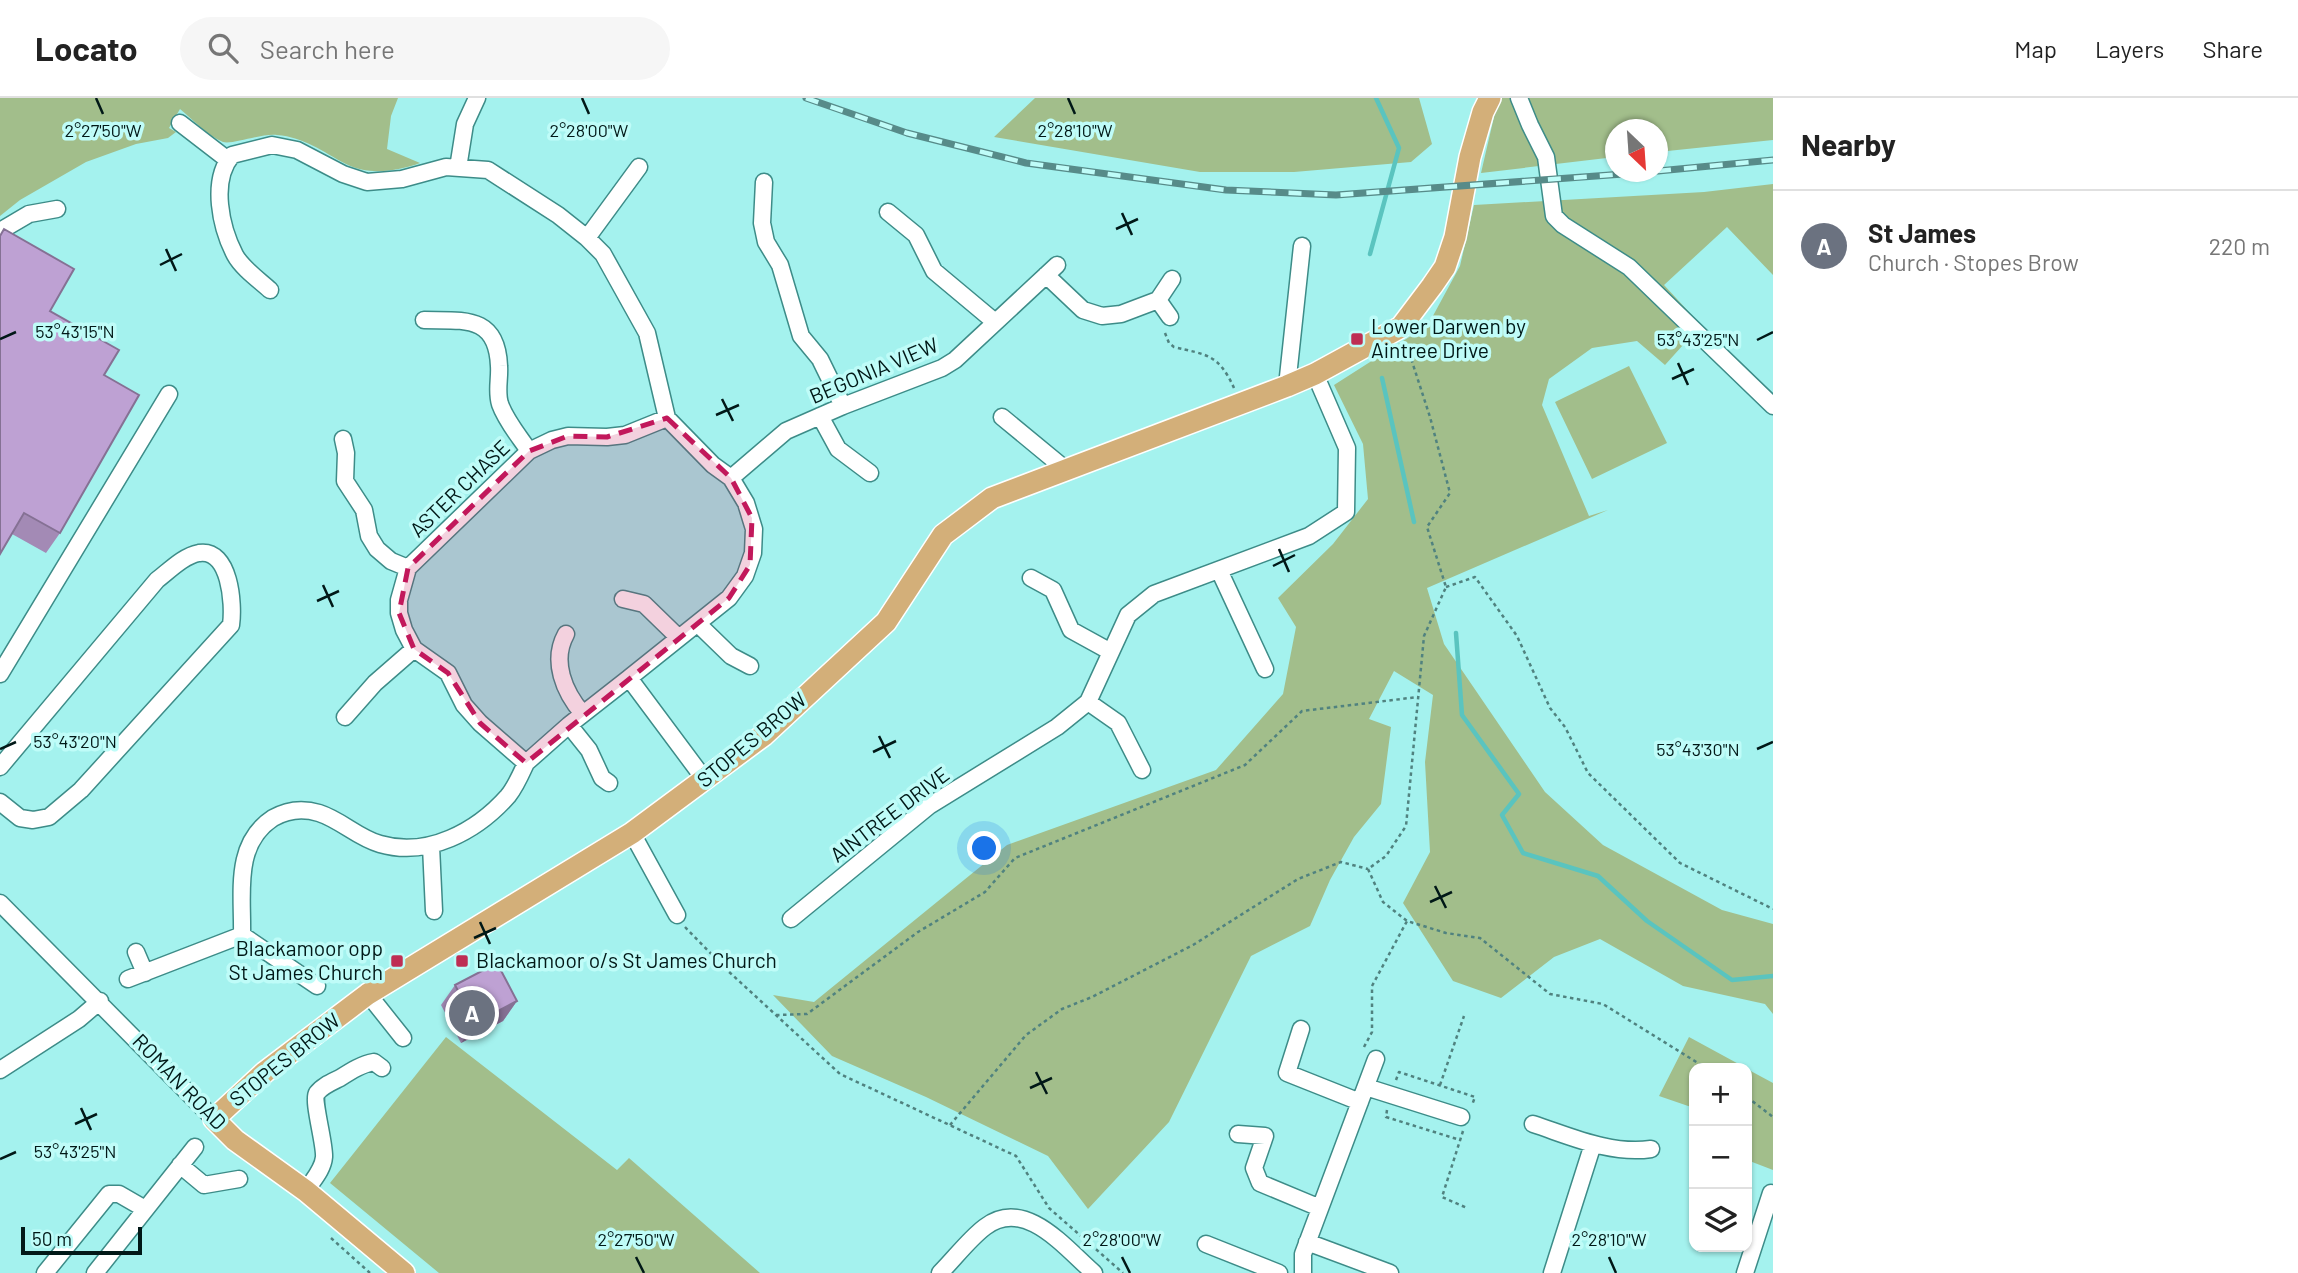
<!DOCTYPE html>
<html lang="en">
<head>
<meta charset="utf-8">
<style>
  :root { --surface:#fff; --page:#f6f6f6; --text:#222; --muted:#767676; --line:#e0e0e0; --accent:#ea580c }
  body { margin:0; font-family:Barlow,sans-serif; background:var(--page); color:var(--text) }
  .controls { position:absolute; right:21px; bottom:21px; display:grid; overflow:hidden; border-radius:14px; box-shadow:0 2px 5px #0004 }
  .controls button { width:63px; height:63px; display:grid; place-items:center; padding:0; border:0; border-bottom:2px solid var(--line); background:var(--surface); color:var(--text); font:35px sans-serif }
  .compass { position:absolute; left:1605px; top:21px; width:63px; height:63px; border-radius:50%; background:var(--surface); box-shadow:0 2px 5px #0004; rotate:155deg }
  .scale { position:absolute; left:21px; bottom:18px; width:121px; box-sizing:border-box; padding-left:7px; border:4px solid #011817; border-top:0; font-size:19px; line-height:24px; white-space:nowrap; color:#011817; -webkit-text-stroke:5px #bffcf8; paint-order:stroke }
  .you { position:absolute; left:985px; top:751px; width:24px; height:24px; margin:-18px; border:5px solid #fff; border-radius:50%; background:#1a73e8; box-shadow:0 0 0 10px #1a73e833 }
  .badge { display:grid; place-items:center; width:46px; height:46px; border-radius:50%; background:var(--accent); color:#fff; font-size:23px; font-weight:700 }
  .pin { position:absolute; translate:-50% -50%; border:4px solid #fff; box-shadow:0 2px 7px #0006 }
  .list { margin:0; padding:0; list-style:none }
  h2 { display:flex; justify-content:space-between; align-items:center; height:91px; margin:0; padding:0 28px; font-size:30px }
  h2 small { font-size:23px; font-weight:400; color:var(--muted) }
  .list li { display:grid; grid-template-columns:46px 1fr auto; gap:21px; align-items:center; box-sizing:border-box; height:112px; padding:0 28px; border-top:2px solid var(--line) }
  .list b { display:block; font-size:26px; white-space:nowrap }
  .list p { margin:0; font-size:23px; white-space:nowrap; color:var(--muted) }
  .list em { font-size:23px; font-style:normal; color:var(--muted) }
  .icon { flex:none; width:38px; height:38px; fill:none; stroke:currentColor; stroke-width:2; stroke-linecap:round; stroke-linejoin:round }
  .map { position:relative; flex:none; width:1773px; height:1175px; overflow:hidden }
  header { display:flex; align-items:center; gap:42px; box-sizing:border-box; height:98px; padding:0 35px; background:var(--surface); border-bottom:2px solid var(--line) }
  header strong { font-size:33px }
  nav { display:flex; gap:38px; margin-inline-start:auto; font-size:24px }
  .search { width:490px; height:63px; background:var(--page); display:flex; align-items:center; gap:18px; box-sizing:border-box; padding:0 24px; border-radius:38px; color:var(--muted); font-size:26px }
  main { display:flex }
  aside { flex:1; background:var(--surface) }
  .map>svg:first-child { display:block }
</style>
</head>
<body>
<header>
<strong>Locato</strong>
<div class="search"><svg class="icon" aria-label="search" viewBox="0 0 24 24"><circle cx="10" cy="10" r="6"/><path d="M15 15l6 6"/></svg>Search here</div>
<nav><a>Map</a><a>Layers</a><a>Share</a></nav>
</header>
<main>
<div class="map">
<svg width="1773" height="1175" viewBox="0 0 1773 1175">
  <rect width="100%" height="100%" fill="#a4f2ee"/>
  <path fill="#a2be8b" d="M0,0H398L391,18L387,51L420,65C398,73 369,78 346,66C323,54 304,39 277,37C262,35 232,47 223,44C208,38 192,21 180,11L169,30L176,34L168,40L136,46L86,64L20,102L0,118Z
    M1035,0H1419L1432,46L1411,64L1294,74H1200L994,39Z
    M1501,0H1773V42L1658,54V32H1616L1615,59L1481,75L1497,6Z
    M1773,86V177L1727,129L1664,187L1701,227L1665,267L1637,243L1592,250L1549,281L1542,307L1589,418L1608,412L1427,490L1444,546L1545,694L1603,747L1722,812L1773,826V916L1765,906L1683,888L1600,841L1554,859L1501,900L1453,883L1403,805L1430,754L1425,664L1433,597L1394,573L1369,621L1391,629L1381,706L1354,739L1330,782L1310,828L1251,858L1169,1024L1088,1111L1048,1058L926,999L832,958L773,897L814,904L1007,747L1216,672L1283,596L1296,529L1278,500L1333,446L1368,401L1363,346L1334,287L1428,227L1460,168L1474,107L1704,94Z
    M1629,268L1667,345L1592,381L1555,304Z
    M446,939L617,1072L629,1060L760,1175H439L330,1085Z
    M1689,939L1746,970H1694V1010L1659,998Z
    M1747,971L1773,985V1072L1747,1062Z"/>
  <g fill="none" stroke-linecap="round" stroke-linejoin="round">
    <path stroke="#5ac4bf" stroke-width="4.5" d="M1370,156L1399,50L1376,0
      M1382,280L1414,424
      M1456,535L1462,617L1519,696L1502,717L1523,755L1598,778L1647,823L1732,882L1773,878"/>
    <defs>
      <path id="minor" d="M1519,0L1530,27L1546,59L1554,118L1563,127L1629,169L1773,308
        M180,25L228,62
        M458,70L465,26L477,0
        M764,84L762,125L766,144L780,167L801,238L820,261L843,308
        M888,114L916,137L934,173L995,224
        M0,133L29,116L57,111
        M587,140L639,69
        M1046,177L1083,212L1102,218L1121,216L1158,202L1172,181
        M270,192C259,182 242,170 235,157C221,130 210,83 232,57L272,47L297,52L343,76L367,84L402,81L446,69L488,72L558,117L587,140L603,156L647,235L667,320
        M1158,202L1170,219
        M424,222C462,223 497,216 499,268C500,281 496,293 500,306C506,323 519,338 529,353
        M1287,288L1302,148
        M820,318L838,351L870,375
        M1002,319L1065,371
        M667,320L713,367L731,380L746,405L754,431L753,455L745,478L729,500L629,580L705,682
        M343,341L346,355L345,383L364,412L369,438L377,451L391,463L408,470
        M731,380L786,333L843,308L942,270L955,262L1057,167
        M1219,472L1265,571
        M1031,480L1053,492L1071,532L1111,554
        M623,501L644,506L679,540
        M698,526L731,558L750,568
        M566,536C551,563 564,594 583,616
        M0,576L169,296
        M629,580L569,627L526,665L480,625L464,607L448,575L414,551L404,532L399,515V502L408,470L529,353L552,342L568,338L607,339L625,337L667,320
        M1088,604L1118,625L1142,672
        M345,619L375,585L414,551
        M569,627L589,652L602,680L609,685
        M0,669L157,482C169,473 183,458 199,455C230,450 234,506 231,527L81,692L49,719L33,722L20,720L0,704
        M632,735L677,817
        M431,748L434,813
        M0,805L214,1021
        M791,821L929,708L1057,629L1088,604L1128,517L1154,496L1309,438L1346,414L1347,350L1315,276
        M136,854L145,875
        M128,881L242,837
        M317,888L242,837C243,796 233,746 273,720C287,712 303,710 319,715C341,722 358,740 380,746C428,760 477,733 508,698C516,688 521,676 526,665
        M368,896L403,940
        M1301,931L1287,975L1360,1004
        M0,972L79,921L100,903
        M1366,989L1461,1019
        M1533,1026C1570,1038 1611,1057 1651,1051
        M1238,1036L1265,1038L1254,1070L1260,1085L1320,1110
        M180,1067L204,1087L239,1081
        M306,1093C312,1083 323,1072 324,1059C325,1046 312,1002 317,995C322,988 332,984 340,980C351,973 362,966 374,964L382,970
        M1307,1144L1390,1175
        M1206,1146L1279,1175
        M45,1175L109,1096H119L145,1111
        M95,1175L195,1049
        M940,1175C955,1160 969,1141 985,1129C1025,1098 1066,1151 1094,1175
        M1303,1175V1156L1376,961
        M1552,1175L1593,1046
        M1745,1175L1771,1095"/>
      <path id="major" d="M404,1175L306,1093L235,1042L214,1021L265,974L368,896L632,735L764,637L886,524L943,437L992,400L1287,288L1315,276L1401,229L1432,188L1445,169L1455,139L1470,59L1483,14L1490,0"/>
    </defs>
    <use href="#minor" stroke="#3d8c88" stroke-width="19"/>
    <use href="#major" stroke="#fff" stroke-width="24"/>
    <path stroke="#50827f" stroke-width="2.5" stroke-dasharray="3.5 3.5" stroke-linecap="butt" d="M1165,235L1169,245L1174,249C1206,257 1218,255 1234,290
      M1407,248L1430,319L1450,395L1427,429L1446,489L1424,538L1406,728L1386,758L1368,771L1383,804L1407,823L1446,835L1480,840L1550,896L1603,906L1706,970
      M1446,489L1475,479L1517,538L1550,610L1565,629L1588,675L1680,765L1773,811
      M685,829L727,872L840,976L1016,1058L1049,1110L1123,1175
      M776,917L807,916L918,834L985,794L1015,760L1245,667L1302,613L1418,599
      M1364,949L1372,934V888L1407,823
      M1396,982L1399,974L1475,999L1472,1007
      M1440,987L1464,918
      M1747,999L1773,1019
      M1387,1012L1386,1019L1460,1042
      M950,1027L1026,937L1062,911L1092,899L1193,847L1298,781L1341,764L1368,771
      M1463,1033L1442,1099L1467,1110
      M331,1140L370,1175"/>
    <use href="#minor" stroke="#fff" stroke-width="16"/>
    <use href="#major" stroke="#d3af79" stroke-width="21"/>
    <defs>
      <path id="rail" d="M806,0L907,35L1026,65L1226,92L1336,97L1651,74
        M1658,73L1773,62"/>
    </defs>
    <use href="#rail" stroke="#578b89" stroke-width="7"/>
    <use href="#rail" stroke="#bffcf8" stroke-width="4.5" stroke-dasharray="13" stroke-linecap="butt"/>
  </g>
  <path fill="#a38ab5" d="M4,131L50,213L104,277L60,435L46,455L12,436L0,456V137Z
    M455,887L517,903L503,923L461,945L441,907Z"/>
  <path fill="#857194" d="M517,903L503,923L461,945L475,925Z"/>
  <path fill="#bea1d3" stroke="#857194" stroke-width="2" d="M4,131L74,171L50,213L119,252L104,277L139,297L60,435L24,415L0,456V138Z
    M497,865L517,903L475,925L455,887Z"/>
  <path fill="#c2185b" fill-opacity="0.2" stroke="#c2185b" stroke-width="5" stroke-dasharray="14 9" stroke-linejoin="round" d="M667,320L731,380L752,420L750,467L729,500L526,665L480,625L448,575L414,551L399,515L408,470L529,353L568,338L607,339Z"/>
  <path fill="none" stroke="#011817" stroke-width="2.5" d="M96,0L103,16M582,0L589,16M1068,0L1075,16M1122,115L1132,137M1116,131L1138,121M166,151L176,173M160,167L182,156M0,241L16,234M1757,242L1773,234M1678,265L1688,287M1672,281L1694,271M722,301L733,323M716,317L739,307M1279,451L1289,474M1273,468L1295,457M323,487L333,509M317,503L339,493M879,638L890,660M0,651L16,644M1757,651L1773,644M873,654L896,643M1435,788L1446,810M1430,804L1452,794M480,824L490,846M474,840L496,830M1036,974L1047,996M1030,990L1052,980M81,1010L91,1032M75,1026L97,1016M0,1061L16,1054M636,1159L644,1175M1122,1159L1130,1175M1609,1159L1616,1175"/>
  <g fill="#be2e53" stroke="#bffcf8" stroke-width="2.5">
    <rect x="1350" y="234" width="14" height="14" rx="3.5"/>
    <rect x="390" y="856" width="14" height="14" rx="3.5"/>
    <rect x="455" y="856" width="14" height="14" rx="3.5"/>
  </g>
  <g text-anchor="middle" stroke-width="7" stroke-linejoin="round" paint-order="stroke">
    <g font-size="21" fill="#011817" stroke="#bffcf8" text-anchor="start">
      <text x="1371" y="236">Lower Darwen by<tspan x="1371" dy="24">Aintree Drive</tspan></text>
      <text x="383" y="858" text-anchor="end">Blackamoor opp<tspan x="383" dy="24">St James Church</tspan></text>
      <text x="476" y="870">Blackamoor o/s St James Church</text>
    </g>
    <g font-size="21" fill="#011817" stroke="#bffcf8">
      <text transform="translate(874 273) rotate(-23)" y="7">BEGONIA VIEW</text>
      <text transform="translate(460 391) rotate(-44)" y="7">ASTER CHASE</text>
      <text transform="translate(752 642) rotate(-40)" y="7">STOPES BROW</text>
      <text transform="translate(890 717) rotate(-37)" y="7">AINTREE DRIVE</text>
      <text transform="translate(285 962) rotate(-39)" y="7">STOPES BROW</text>
      <text transform="translate(179 984) rotate(46)" y="7">ROMAN ROAD</text>
    </g>
  </g>
  <g font-size="18" text-anchor="middle" fill="#011817" stroke="#bffcf8" stroke-width="7" stroke-linejoin="round" paint-order="stroke">
    <text x="103" y="39">2°27'50"W</text>
    <text x="589" y="39">2°28'00"W</text>
    <text x="1075" y="39">2°28'10"W</text>
    <text x="75" y="240">53°43'15"N</text>
    <text x="1698" y="248">53°43'25"N</text>
    <text x="75" y="650">53°43'20"N</text>
    <text x="1698" y="658">53°43'30"N</text>
    <text x="75" y="1060">53°43'25"N</text>
    <text x="636" y="1148">2°27'50"W</text>
    <text x="1122" y="1148">2°28'00"W</text>
    <text x="1609" y="1148">2°28'10"W</text>
  </g>
</svg>
<div class="controls">
<button>+</button>
<button>−</button>
<button><svg class="icon" aria-label="layers" viewBox="0 0 24 24"><path d="M12 4l9 5-9 5-9-5zM3 14l9 5 9-5"/></svg></button>
</div>
<svg class="compass" viewBox="-18 -18 36 36"><path d="M0-13l5 13h-10z" fill="#e53935"/><path d="M0 13l5-13h-10z" fill="#767676"/></svg>
<div class="scale">50 m</div>
<div class="you"></div>
<div class="pin badge" style="left:472px;top:915px;background:#6b7280">A</div>
</div>
<aside>
<h2>Nearby<small></small></h2>
<ul class="list">
<li><span class="badge" style="background:#6b7280">A</span><div><b>St James</b><p>Church · Stopes Brow</p></div><em>220 m</em></li>
</ul>
</aside>
</main>
</body>
</html>
